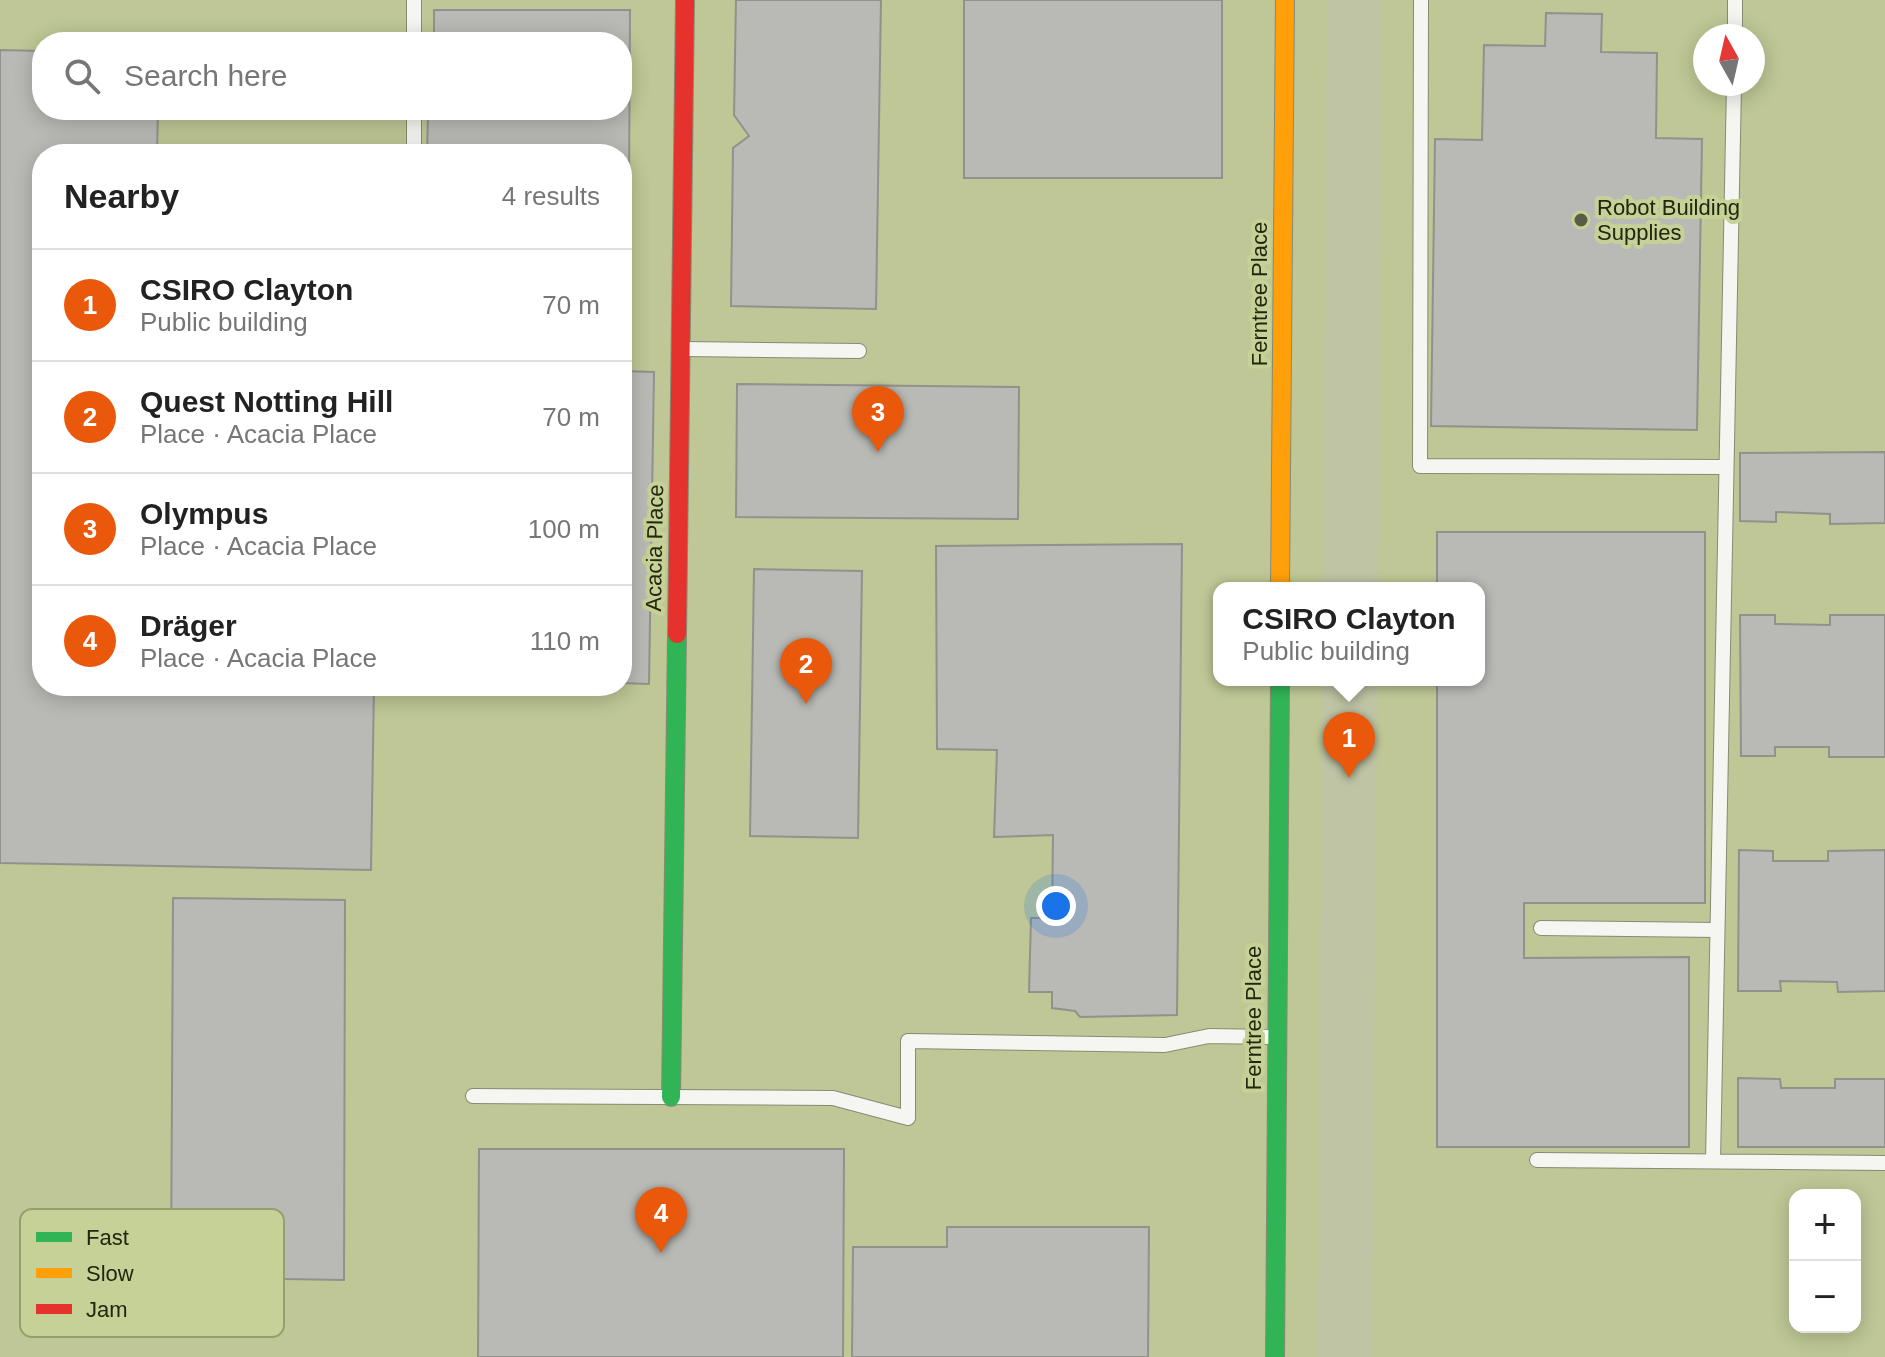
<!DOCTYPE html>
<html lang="en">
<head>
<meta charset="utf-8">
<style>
  :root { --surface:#fff; --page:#f2f2f2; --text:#222; --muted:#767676; --line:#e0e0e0; --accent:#ea580c }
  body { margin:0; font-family:Helvetica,sans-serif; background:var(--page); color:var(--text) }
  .controls { position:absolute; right:24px; bottom:24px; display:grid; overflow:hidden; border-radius:16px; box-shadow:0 4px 20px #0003 }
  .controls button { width:72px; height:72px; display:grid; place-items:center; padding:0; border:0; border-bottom:2px solid var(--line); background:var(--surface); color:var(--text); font:40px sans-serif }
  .compass { position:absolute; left:1693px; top:24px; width:72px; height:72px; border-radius:50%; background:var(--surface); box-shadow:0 4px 20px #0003; rotate:352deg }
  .you { position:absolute; left:1056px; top:906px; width:28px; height:28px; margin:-20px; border:6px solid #fff; border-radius:50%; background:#1a73e8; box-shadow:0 0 0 12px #1a73e833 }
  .badge { display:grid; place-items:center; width:52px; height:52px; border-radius:50%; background:var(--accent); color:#fff; font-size:26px; font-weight:700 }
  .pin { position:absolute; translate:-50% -66px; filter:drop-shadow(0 2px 4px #0008) }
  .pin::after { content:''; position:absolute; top:42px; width:28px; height:24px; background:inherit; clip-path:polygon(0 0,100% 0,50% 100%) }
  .popup { position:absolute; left:1213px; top:582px; width:272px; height:104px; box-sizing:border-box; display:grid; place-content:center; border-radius:16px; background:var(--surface); filter:drop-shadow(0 2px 6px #0005); font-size:26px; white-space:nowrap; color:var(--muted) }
  .popup b { font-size:30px; color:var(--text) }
  .popup::after { content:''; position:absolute; left:50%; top:100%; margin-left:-16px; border:16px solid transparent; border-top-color:var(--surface) }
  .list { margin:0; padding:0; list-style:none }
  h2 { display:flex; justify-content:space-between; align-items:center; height:104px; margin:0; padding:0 32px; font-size:34px }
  h2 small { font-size:26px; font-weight:400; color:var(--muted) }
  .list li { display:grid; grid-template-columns:52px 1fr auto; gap:24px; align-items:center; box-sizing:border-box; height:112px; padding:0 32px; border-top:2px solid var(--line) }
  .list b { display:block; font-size:30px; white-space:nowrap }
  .list p { margin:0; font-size:26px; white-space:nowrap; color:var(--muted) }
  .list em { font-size:26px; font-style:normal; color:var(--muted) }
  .icon { flex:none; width:44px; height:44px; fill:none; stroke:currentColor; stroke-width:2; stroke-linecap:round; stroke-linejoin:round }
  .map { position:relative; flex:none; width:1885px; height:1357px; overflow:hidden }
  .search { position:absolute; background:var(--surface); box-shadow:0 4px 20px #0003; left:32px; top:32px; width:600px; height:88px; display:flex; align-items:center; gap:20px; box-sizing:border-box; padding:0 28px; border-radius:32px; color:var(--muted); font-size:30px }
  .panel { position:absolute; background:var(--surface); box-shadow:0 4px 20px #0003; left:32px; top:144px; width:600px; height:552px; border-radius:32px }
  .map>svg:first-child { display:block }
</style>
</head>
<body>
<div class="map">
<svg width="1885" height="1357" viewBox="0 0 1885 1357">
  <rect width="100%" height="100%" fill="#bec4a4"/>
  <path fill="#bec795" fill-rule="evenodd" d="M0,0H1327L1323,588H1219V680H1322L1318,1357H0ZM42,42H622V110H42ZM42,154H622V686H42Z
    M1382,0H1885V1357H1372L1377,680H1479V588H1378ZM1705,36H1753V84H1705ZM1795,1195H1855V1327H1795Z"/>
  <path fill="#b9b9b5" stroke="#92928d" stroke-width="2" d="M736,0H881L876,309L731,306L733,148L749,136L734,115Z
    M964,0H1222V178H964Z
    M434,10H630L628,371H622V154H427L428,117H434V110H622V42H434Z
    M1546,13L1602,14L1601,52L1657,53L1656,138L1702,139L1697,430L1431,426L1435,139L1482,140L1484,45L1545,46Z
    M0,50L42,51V110H158L157,154H42V686H374L371,870L0,863Z
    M622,371L654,372L649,684L622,683Z
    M737,384L1019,387L1018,519L736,517Z
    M1885,452V523L1830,524V514L1776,512V522L1740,521V453Z
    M1437,532H1705V903H1524V958L1689,957V1147H1437V680H1479V588H1437Z
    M1182,544L1177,1015L1080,1017L1075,1011L1052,1008V992H1029L1031,918H1052L1053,835L994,837L997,750L937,749L936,546Z
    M754,569L862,571L858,838L750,836Z
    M1740,615H1775V624L1830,625V615H1885V757H1829V747H1775V756H1741Z
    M1739,850L1773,851V861H1828V851L1885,850V991L1838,992L1837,982L1780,981L1781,991H1738Z
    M173,898L345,900L344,1280L171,1277Z
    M1738,1078L1780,1079L1781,1088H1835V1079H1885V1147H1738Z
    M479,1149H844L843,1357H478Z
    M947,1227H1149L1148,1357H852L853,1247H947Z"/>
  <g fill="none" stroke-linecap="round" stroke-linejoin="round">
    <defs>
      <path id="lane" d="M1421,0L1420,466L1725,467
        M1735,36V0
        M414,42V0
        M414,154V110
        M685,349L859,351
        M1541,928L1717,930
        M473,1096L833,1098L908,1118V1041L1165,1045L1209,1036L1272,1037
        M1537,1160L1885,1163
        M1713,1161L1734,84"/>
      <path id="fast" d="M671,1097L677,634
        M1275,1357L1280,680"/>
      <path id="slow" d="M1280,588L1285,0"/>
      <path id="jam" d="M677,634L685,0"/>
    </defs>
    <use href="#lane" stroke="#878b73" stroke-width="16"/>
    <use href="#fast" stroke="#878b73" stroke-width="20"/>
    <use href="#slow" stroke="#878b73" stroke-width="20"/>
    <use href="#jam" stroke="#878b73" stroke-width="20"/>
    <use href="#lane" stroke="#f5f6f1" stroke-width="14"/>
    <use href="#fast" stroke="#30b455" stroke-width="18"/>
    <use href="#slow" stroke="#ff9f0a" stroke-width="18"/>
    <use href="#jam" stroke="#e5322d" stroke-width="18"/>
  </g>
  <circle fill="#595d43" stroke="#c6d197" stroke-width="3" cx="1581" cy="220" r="8"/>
  <g text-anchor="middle" stroke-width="8" stroke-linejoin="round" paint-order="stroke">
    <g font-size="22" fill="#22260f" stroke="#c6d197" text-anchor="start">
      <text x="1597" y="215">Robot Building<tspan x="1597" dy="25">Supplies</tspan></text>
    </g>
    <g font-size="22" fill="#22260f" stroke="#c6d197">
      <text transform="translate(1259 294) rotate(-90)" y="8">Ferntree Place</text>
      <text transform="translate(654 548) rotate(-89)" y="8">Acacia Place</text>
      <text transform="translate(1253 1018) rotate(-90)" y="8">Ferntree Place</text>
    </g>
  </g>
  <rect x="20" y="1209" width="264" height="128" rx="12" fill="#c6d197" stroke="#959e6e" stroke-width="2"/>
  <rect x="36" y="1232" width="36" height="10" fill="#30b455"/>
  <rect x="36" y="1268" width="36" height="10" fill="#ff9f0a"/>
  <rect x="36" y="1304" width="36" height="10" fill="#e5322d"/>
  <g font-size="22" fill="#22260f">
    <text x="86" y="1245">Fast</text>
    <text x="86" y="1281">Slow</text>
    <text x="86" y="1317">Jam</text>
  </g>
</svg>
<div class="controls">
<button>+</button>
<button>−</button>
</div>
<svg class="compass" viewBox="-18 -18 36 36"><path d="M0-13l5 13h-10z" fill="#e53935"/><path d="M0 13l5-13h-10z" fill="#767676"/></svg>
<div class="you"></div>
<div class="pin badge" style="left:1349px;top:778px">1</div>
<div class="popup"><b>CSIRO Clayton</b>Public building</div>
<div class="pin badge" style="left:806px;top:704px">2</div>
<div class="pin badge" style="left:878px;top:452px">3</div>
<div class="pin badge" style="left:661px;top:1253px">4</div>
<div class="search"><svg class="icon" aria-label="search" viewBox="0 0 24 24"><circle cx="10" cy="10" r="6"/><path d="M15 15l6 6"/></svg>Search here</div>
<section class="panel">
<h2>Nearby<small>4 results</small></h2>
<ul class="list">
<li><span class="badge">1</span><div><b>CSIRO Clayton</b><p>Public building</p></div><em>70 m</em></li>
<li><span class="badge">2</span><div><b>Quest Notting Hill</b><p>Place · Acacia Place</p></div><em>70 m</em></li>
<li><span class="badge">3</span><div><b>Olympus</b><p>Place · Acacia Place</p></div><em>100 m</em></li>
<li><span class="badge">4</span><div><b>Dräger</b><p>Place · Acacia Place</p></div><em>110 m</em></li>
</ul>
</section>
</div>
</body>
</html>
